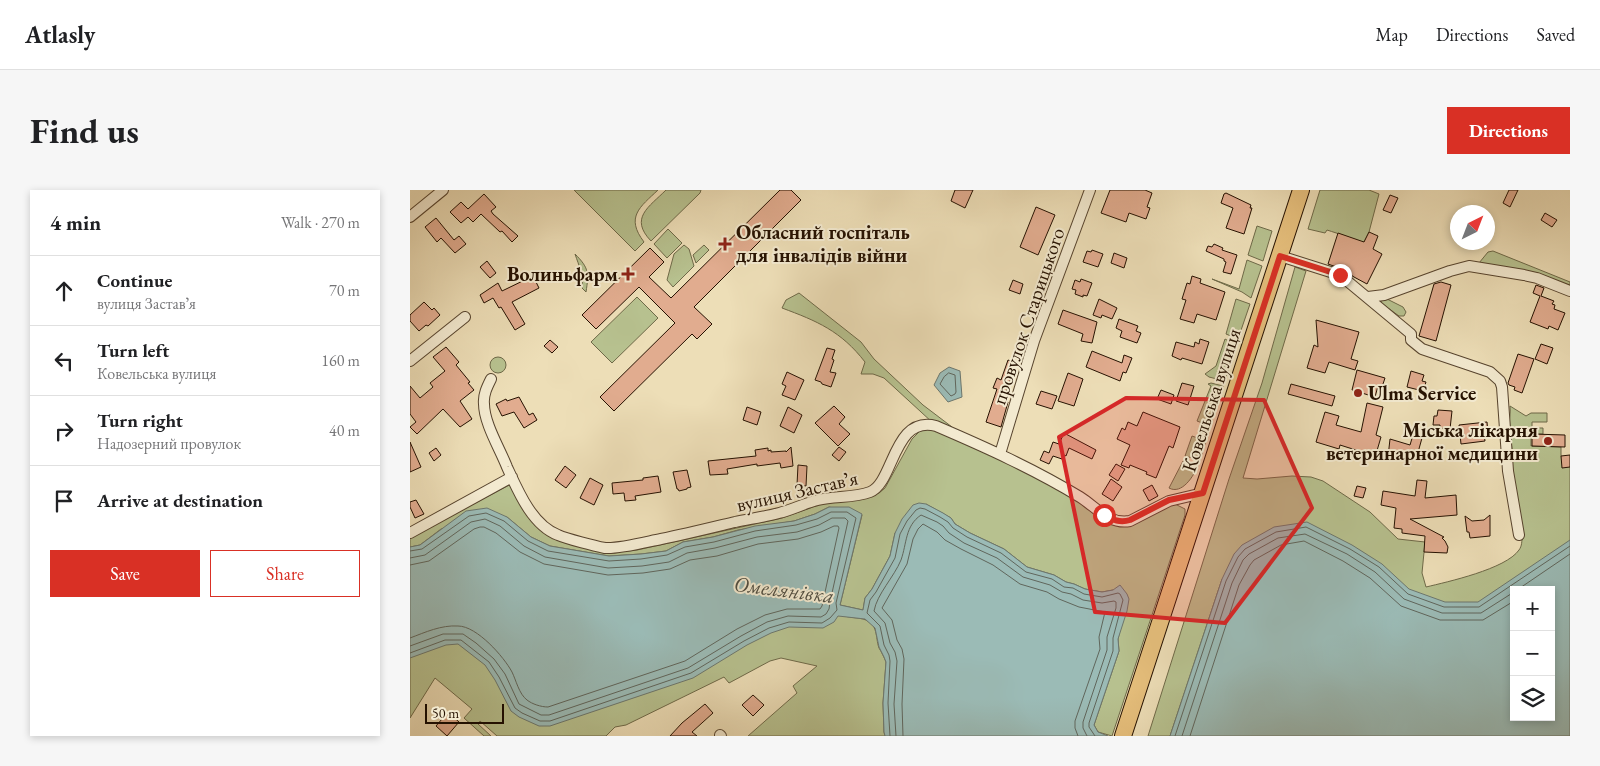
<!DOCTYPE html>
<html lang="en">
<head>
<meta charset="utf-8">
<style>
  :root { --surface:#fff; --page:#f6f6f6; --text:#202124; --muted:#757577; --line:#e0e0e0; --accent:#d93025 }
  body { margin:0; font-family:"EB Garamond",serif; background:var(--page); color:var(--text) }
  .controls { position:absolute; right:15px; bottom:15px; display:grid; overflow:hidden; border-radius:0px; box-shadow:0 2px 8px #0003 }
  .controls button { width:45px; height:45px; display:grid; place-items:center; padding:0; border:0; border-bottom:1px solid var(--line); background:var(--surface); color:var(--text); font:25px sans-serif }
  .compass { position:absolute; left:1040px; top:15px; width:45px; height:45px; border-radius:50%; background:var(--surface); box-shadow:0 2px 8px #0003; rotate:42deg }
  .scale { position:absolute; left:15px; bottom:12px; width:79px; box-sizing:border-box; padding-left:5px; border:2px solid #251101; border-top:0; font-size:14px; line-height:18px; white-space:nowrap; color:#251101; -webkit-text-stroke:4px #f3ead0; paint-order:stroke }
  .stop { position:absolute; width:15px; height:15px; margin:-11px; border:4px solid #d93025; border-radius:50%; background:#fff }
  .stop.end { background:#d93025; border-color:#fff; box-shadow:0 1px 5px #0008 }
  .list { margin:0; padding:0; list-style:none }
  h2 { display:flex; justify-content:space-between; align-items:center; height:65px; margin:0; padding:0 20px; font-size:21px }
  h2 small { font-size:16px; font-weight:400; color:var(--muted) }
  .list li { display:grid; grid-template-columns:32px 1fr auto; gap:15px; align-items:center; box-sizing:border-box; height:70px; padding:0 20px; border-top:1px solid var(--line) }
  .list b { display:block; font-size:19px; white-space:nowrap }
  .list p { margin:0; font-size:16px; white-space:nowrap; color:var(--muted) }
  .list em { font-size:16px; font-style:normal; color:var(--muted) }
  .actions { display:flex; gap:10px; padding:15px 20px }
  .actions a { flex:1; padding:11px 0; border:1px solid var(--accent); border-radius:0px; text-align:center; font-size:18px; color:var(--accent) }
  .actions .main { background:var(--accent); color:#fff }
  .icon { flex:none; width:28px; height:28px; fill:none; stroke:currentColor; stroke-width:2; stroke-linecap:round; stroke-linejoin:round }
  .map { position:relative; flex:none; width:1160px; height:546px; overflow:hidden; border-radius:0px }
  header { display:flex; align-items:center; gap:30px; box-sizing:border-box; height:70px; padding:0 25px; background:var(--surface); border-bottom:1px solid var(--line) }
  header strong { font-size:24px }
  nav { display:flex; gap:28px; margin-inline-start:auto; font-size:18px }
  .intro { display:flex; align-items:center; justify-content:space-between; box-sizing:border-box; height:120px; padding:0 30px }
  h1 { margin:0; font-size:35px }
  .button { padding:12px 22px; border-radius:0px; background:var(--accent); color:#fff; font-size:18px; font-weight:700 }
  main { display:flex; gap:30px; padding:0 30px }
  aside { flex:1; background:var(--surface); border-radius:0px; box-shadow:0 2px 8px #0003 }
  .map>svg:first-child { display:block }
</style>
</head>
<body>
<header>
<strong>Atlasly</strong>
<nav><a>Map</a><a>Directions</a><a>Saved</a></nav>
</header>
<div class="intro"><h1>Find us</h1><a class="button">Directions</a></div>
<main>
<aside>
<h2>4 min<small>Walk · 270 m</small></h2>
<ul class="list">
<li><svg class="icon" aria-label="ahead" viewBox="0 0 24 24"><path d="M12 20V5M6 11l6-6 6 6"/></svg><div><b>Continue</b><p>вулиця Заставʼя</p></div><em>70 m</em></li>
<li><svg class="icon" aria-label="left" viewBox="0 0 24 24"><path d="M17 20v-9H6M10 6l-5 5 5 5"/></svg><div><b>Turn left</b><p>Ковельська вулиця</p></div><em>160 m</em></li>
<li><svg class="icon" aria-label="right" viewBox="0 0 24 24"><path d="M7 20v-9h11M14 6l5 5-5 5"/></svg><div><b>Turn right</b><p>Надозерний провулок</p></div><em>40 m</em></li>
<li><svg class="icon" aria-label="arrive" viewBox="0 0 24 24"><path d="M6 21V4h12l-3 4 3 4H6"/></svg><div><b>Arrive at destination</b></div></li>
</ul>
<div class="actions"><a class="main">Save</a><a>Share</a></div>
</aside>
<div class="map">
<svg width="1160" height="546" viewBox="0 0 1160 546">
  <rect width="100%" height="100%" fill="#eddeb7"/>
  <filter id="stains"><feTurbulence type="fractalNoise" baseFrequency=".004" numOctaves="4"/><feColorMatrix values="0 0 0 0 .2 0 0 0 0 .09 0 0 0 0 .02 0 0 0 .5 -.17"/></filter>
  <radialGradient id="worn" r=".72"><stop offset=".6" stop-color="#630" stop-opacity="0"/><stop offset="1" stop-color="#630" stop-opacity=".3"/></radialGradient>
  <path fill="#b7c18f" stroke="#6e6948" d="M164,0H248C230,17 215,27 234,52L225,61Z
    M256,0H291L290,3L241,51C219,28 239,17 256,0Z
    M910,0H959L969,4L959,42L953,54C941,47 929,44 917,40L915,43L898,39Z
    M847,36L862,41L853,71L838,65Z
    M258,39L272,53L257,68L244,54Z
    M274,55L279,59L284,76L263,97L257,90L264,64Z
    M294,55L299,60L286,73L283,65Z
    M1083,61L1160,92V98L1069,73L1078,62Z
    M165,64C179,78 179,83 176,102L172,98C174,86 169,76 165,64Z
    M837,70L852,76L841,108L832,102L802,89L829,99Z
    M885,77L896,81L833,288L847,289L882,286L901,287L913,291L960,322L988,349L1015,352L1012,383L1016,397C1037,392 1096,379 1109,360C1112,356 1112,351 1112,345L1101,280C1105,264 1100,251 1099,236C1099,229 1101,223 1100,216L1116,226L1121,223H1137V232H1122V238H1133V244H1121V256L1151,257V266L1160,277V376L1104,400L1058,438L812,389L760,546H738L819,289L852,193Z
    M389,103L451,152L464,169L513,215L542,237L540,240L523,233L474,188L463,184H451L455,172C431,141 407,131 372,118L376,110Z
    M227,107L248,128L202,173L181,152Z
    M975,108L993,117L996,122L994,126H989L971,113V109Z
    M826,109L840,114L828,149L816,144Z
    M815,149L826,155L815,191L799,187L795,184L806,176Z
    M80 175a8 8 0 1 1 16 0a8 8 0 1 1-16 0Z
    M801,193L813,196L800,236L787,231L801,196L798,194Z
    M522,238L573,260L720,336L761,315L765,314L775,319V325L702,546L688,542L684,535L709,461L708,449L711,436L703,400L692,402L675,399L664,394L656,392L644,385L617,377L594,359L560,343L545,334L541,328L516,314L485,343L480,366L462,399L455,408L453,420L430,415L452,325L419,317L405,324L384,331L328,340L303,347L273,352L256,361L231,364L199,366L140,356L121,347L97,327L31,339L10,355L0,357V347L9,343L99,295L101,296L147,349L196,363L227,360L372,328L411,314L469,303L475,298L502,249L511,240Z
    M782,246L796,251L790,270L775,266Z
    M773,271L788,275C784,286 772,305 759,298Z
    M427,423C436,428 444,427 453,429C469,434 465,447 469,458C472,463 474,467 476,472L473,513L474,542L475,546H338L387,503L383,496L407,476L371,468L360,471L319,493L314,487L216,535L205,537L196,546H87L70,531L68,534L81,546H74L54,528L62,519L25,488L0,528V460L33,448L343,445Z"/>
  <path fill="#9bbbb6" stroke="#6c776e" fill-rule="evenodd" d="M539,177L550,181L552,207L538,212L524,195L530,183Z
    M509,313L516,314L533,323L541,328L545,334L560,343L594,359L617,377L644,385L656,392L664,394L675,399L692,402L703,400L710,395L717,404L719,409L717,421L708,449L709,461L684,535L688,542L698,546H475L474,542L473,513L476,472L474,467L469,457L465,438L455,429L428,426L424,432L413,438L379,437L361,443L337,455L283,488L140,536H129L109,527L101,521L85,490L75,475L48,454L36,455L0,468V357L10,355L56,321L77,318L97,327L121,347L140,356L199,366L231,364L256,361L273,352L303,347L345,336L384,331L405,324L419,317H439L452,324L430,415L453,420L455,408L462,399L480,366L485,343L492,329L503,315Z
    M897,332L942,355L972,374L999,399L1035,412H1068L1160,350V546H760L812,389L824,364L832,355L864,337ZM1104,400H1141V527H1104Z"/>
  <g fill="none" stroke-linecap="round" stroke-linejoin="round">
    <path stroke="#60665c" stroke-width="1" d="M539,183L545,185L546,202L545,204L541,206L530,194L534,187Z
      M0,361L12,359L59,326L76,323L94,331L118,351L138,361L199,371L231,369L257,365L275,357L304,352L345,341L386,335L407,329L421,322H437L446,328L426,413L427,420L420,428L412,433L379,432L359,438L334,451L281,483L140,531H130L112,523L105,518L89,487L79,472L51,450H35L0,463
      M0,368L15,365L61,332L75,329L90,336L114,356L135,367L198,378L232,376L259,372L277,363L305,358L347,347L387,342L409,335L422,328H435L438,331L420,412L419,419L416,424L411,427L378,426L357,432L331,446L278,478L139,525H131L109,514L95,484L84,469L66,453L53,444H33L0,456
      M0,375L19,371L64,339L70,337H74L86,343L110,362L134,374L198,385L233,383L260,379L280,370L307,366L348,354L388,349L411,342L424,336H428L429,338L412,416L410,419H377L355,425L327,439L275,471L138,517C131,517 122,514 117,510C109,504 106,490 102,482C94,467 67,436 48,436C31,435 16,442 0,448
      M1107,400L1160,364
      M480,546L478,513L480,471L479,465L474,455L470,436L457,423L460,410L466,402L485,368L490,344L497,331L506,320L510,318L515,319L530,327L538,332L543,338L557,347L591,363L616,382L642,389L654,397L663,398L674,404L692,407L708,403L710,404L713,410L703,448V461L679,533V537L685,546
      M486,546L484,514L487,471L485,462L480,453L475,433L464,421C467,404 484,387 491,370C497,353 495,336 511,325L527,332L533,336L539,343L554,353L587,368L613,387L640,395L652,402L661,404L673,410L692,413L704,411L706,412V418L697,447V460L673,532V538L677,546
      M493,546L492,514L494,469L492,459L487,450L482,430L472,418L497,374L503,349L508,339L513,334L527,342L535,350L551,359L583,375L610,394L637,402L649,409L669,417L695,422L689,447L690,459L665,531V538L668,546
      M765,546L816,391L828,367L835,359L866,342L896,337L940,359L969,377L998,404L1034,417H1069L1160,356
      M772,546L822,393L833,370L839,364L868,348L895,344L937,364L965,382L994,409L1032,423H1071L1104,402
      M780,546L829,395L840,375L844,370L871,355L894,351L933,371L960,388L991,416L1030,430H1073L1104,411"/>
  </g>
  <path fill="#e1ac8f" stroke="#251101" d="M370,0H381L391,10L284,117L302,134L287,149L282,144L204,221L190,207L265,133L229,97L186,139L172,125L240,58L254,72L239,87L261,108Z
    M545,0H563L555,18L541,11Z
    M700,0H735L742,3L737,17L740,18L736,29L719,23L716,32L691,23Z
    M1099,0H1108L1100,17L1093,13Z
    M816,3L841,15L840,18H842L834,44L816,38L823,18L811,13L814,4Z
    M74,4L86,17L81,21L83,24L108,46L102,52L92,41L90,42L71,24L63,32L58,27L51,33L40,22L51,12L58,19Z
    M980,5L988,8L981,23L973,20Z
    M626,17L645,25L628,65L610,57Z
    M1135,23L1147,30L1142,37L1131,30Z
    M26,28L44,50L49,46L56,54L45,63L31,48L27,52L15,37Z
    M959,42L968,46L963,59L972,64L957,94L944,87L932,79L918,74L928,43L954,52Z
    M804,54L813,58L812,60L827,65L821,84L813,82L816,72L814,71V69L796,61L798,56L802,57Z
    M682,60L693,64L688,77L673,72L677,61L681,62Z
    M704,63L717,68L714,78L701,73Z
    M77,71L86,83L80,88L70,77Z
    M123,86L129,98L102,112L115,134L105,140L91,117L89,118L83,108L74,113L70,105L88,93L92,101Z
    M782,86L791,89L790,93L815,102L806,130L787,124L784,133L770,129L776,110L772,109L777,93L780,94Z
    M671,89L682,93L677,106L673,105V107L665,104L666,100L662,99L665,90L670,92Z
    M603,90L613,94L610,104L599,100Z
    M1031,92L1041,95L1026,151L1009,146L1024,94Z
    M1126,95L1134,98L1131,106L1144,111L1142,114L1145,115L1144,119L1155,123L1148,140L1139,136L1138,139L1120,132L1130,106L1123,103Z
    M689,109L707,118L702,129L692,125L691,128L683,125Z
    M14,112L22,120L24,118L30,125L18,136L16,135L9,141L0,131V125Z
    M653,120L687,132L682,153L671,151L673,144L648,134Z
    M709,129L728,136L726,141L731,143L727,153L710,147L712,141L706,138Z
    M906,130L949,142L941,169L948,171L945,180L919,172L915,183L897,178L904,155L908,157Z
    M790,149L799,152L792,174L772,168L771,170L762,166L766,152L784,157L785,152L789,154Z
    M140,150L148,157L142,163L134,156Z
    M1131,154L1143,158L1137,174L1125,169Z
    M36,157L49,172L46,175L60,192L58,193L64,200L50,211L62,229L50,237L33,219L7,244L0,237L6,232L0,224V196L10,208L23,197L20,193L35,181L23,167Z
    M417,158L425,160L422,169L424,170L420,182L426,183L421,197L412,194L411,192L405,190Z
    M682,161L712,173L714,165L722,168L716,183L713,182L710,191L676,177Z
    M1108,164L1124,169L1112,203L1104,200L1105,197L1099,195L1098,193Z
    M598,170L606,173L593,211L598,212L591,237L576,232L587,199L583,198L587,188L591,190Z
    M947,180L975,188L972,197L968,196L965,207L942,200Z
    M1001,181L1014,185L1012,191L1016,192L1013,201L997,197Z
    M377,182L394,190L385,210L372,205L376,196L372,194Z
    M658,183L673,189L664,216L648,211Z
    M772,193L784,196L778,215L766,211Z
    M881,194L925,206L922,216L878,204Z
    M751,200L764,205L761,214L747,209Z
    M631,201L647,206L642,219L626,214Z
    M109,207L119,225L123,223L127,230L114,238L104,222L92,226L86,214L96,209L97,211Z
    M957,213L973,217L966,245L971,247L966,264L949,261L930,255L929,259L906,252L915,222L929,226L926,235L951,242Z
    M424,216L435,227L429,234L440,244L428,256L405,233Z
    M337,217L351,222L347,235L333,230Z
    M378,217L392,225L384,243L370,236Z
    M1028,220L1042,221L1040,239L1030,238V235H1023L1024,226H1027Z
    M733,222L770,237L763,258L759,256L746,288L736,284L737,282L720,275L719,278L711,275L720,255L707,249L712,238L715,240L718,232L727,236Z
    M1077,232L1078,244H1074L1075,251L1051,254L1049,235Z
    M654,243L686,260L682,269L659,258L656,266L654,265L652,269L643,266L639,274L630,270L634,261L639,263L643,252L649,254Z
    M1122,244L1155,245V257L1122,256Z
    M1003,245L1012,248L1007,266L990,261L988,269L978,267L980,249L1000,255Z
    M0,252L11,277L0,282Z
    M381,257L383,276L371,278L370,273L347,276V274L317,279L318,284L300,285L298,271L346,266L345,260L358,258V261L361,260V262L376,261V262Z
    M429,257L436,262L429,271L422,265Z
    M26,258L31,265L24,271L19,263Z
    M1160,265V277L1152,278L1151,266Z
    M706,274L715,279L708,291L699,285Z
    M388,275L397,276L396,296L387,295Z
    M155,276L166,285L156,298L145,290Z
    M277,280L281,297L277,298V299L269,301L268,299H267L263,282Z
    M248,286L251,302L225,306L226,310L215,311L214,303L203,304L202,293L233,290V288Z
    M180,288L193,295L184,315L170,308Z
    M701,289L712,297L703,311L692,304Z
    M1007,290L1017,291L1015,308L1046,305L1047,325L1000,329L1034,347L1032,348L1035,351L1038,357L1037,363L1014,362L1015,346L992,343V339L984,338L986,318L971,315L973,301L1005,306Z
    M742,295L748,306L739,311L733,300Z
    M947,296L956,298L953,308L944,306Z
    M6,310L14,324L5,328L0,317V312Z
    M1080,325V346L1060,348L1059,342H1057L1055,326L1062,331L1074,330Z
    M343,505L354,515L343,526L332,515Z
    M295,514L303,523L282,542L287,546H260L272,533Z
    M38,522L49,532L37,546L26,536Z"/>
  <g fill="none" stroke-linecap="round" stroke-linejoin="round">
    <defs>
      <path id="minor" d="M0,27L33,0
        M870,66L930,85L1001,144V150L1012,159L1080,182L1090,191L1092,197L1098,281L1109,345
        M958,107L974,105L1040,81L1059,76L1114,85L1127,88L1160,101
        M0,171L55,127
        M81,189C77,197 73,205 74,214C74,233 90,259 97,277C108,301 122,335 148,345C157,349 185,356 195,358C210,359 236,352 251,349C276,344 300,338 325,332C339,329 354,327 369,323C382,320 395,313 408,310C425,306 444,308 460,302C484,293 483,225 526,236C575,257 624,279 670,307C686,317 699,335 720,331L759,311L793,303
        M590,264L624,151L680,0
        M0,343L102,287
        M310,545L311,546"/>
      <path id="primary" d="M713,546L891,0"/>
    </defs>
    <use href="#minor" stroke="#57442e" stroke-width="12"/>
    <use href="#primary" stroke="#251101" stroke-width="18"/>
    <use href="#minor" stroke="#f3ead0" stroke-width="10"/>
    <use href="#primary" stroke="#e6bf7c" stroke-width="16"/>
  </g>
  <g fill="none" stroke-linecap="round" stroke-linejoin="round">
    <path stroke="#d93025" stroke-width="6" d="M694,325C703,330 710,333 720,330L759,310L793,303L870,66L930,85"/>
  </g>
  <path fill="#d62828" fill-opacity="0.2" stroke="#d62828" stroke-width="4" stroke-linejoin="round" d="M716,208L854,210L902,318L815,433L685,422L649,247Z"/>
  <g fill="#8f2418" stroke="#f3ead0" stroke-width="2">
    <path d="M312.5 46.5h5v5h5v5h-5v5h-5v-5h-5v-5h5z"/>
    <path d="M215.5 76.5h5v5h5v5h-5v5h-5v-5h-5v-5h5z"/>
    <circle cx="948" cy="203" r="5"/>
    <circle cx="1138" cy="251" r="5"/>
  </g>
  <g text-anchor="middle" stroke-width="4" stroke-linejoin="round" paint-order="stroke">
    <g font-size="20" font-weight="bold" fill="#251101" stroke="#f3ead0" text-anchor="start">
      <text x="326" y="49">Обласний госпіталь<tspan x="326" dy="23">для інвалідів війни</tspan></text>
      <text x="208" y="91" text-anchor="end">Волиньфарм</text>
      <text x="958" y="210">Ulma Service</text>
      <text x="1128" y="247" text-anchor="end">Міська лікарня<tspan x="1128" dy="23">ветеринарної медицини</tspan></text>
    </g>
    <g font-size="20" fill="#251101" stroke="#f3ead0">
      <text transform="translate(618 126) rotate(-71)" y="7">провулок Старицького</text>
      <text transform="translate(801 210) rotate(-72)" y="7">Ковельська вулиця</text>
      <text transform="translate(387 301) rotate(-13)" y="7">вулиця Заставʼя</text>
    </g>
    <g font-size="21" font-style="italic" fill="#4e4c40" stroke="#f3ead0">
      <text transform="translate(374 400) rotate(7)" y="7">Омелянівка</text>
    </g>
  </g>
  <rect width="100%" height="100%" filter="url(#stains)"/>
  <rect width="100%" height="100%" fill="url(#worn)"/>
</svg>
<div class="controls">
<button>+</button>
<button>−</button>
<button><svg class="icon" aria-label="layers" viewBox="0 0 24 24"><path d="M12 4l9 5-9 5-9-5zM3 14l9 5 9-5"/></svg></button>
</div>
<svg class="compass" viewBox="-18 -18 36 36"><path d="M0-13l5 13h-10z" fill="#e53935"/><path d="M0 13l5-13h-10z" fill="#757577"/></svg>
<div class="scale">50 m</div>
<div class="stop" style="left:694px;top:325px"></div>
<div class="stop end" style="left:930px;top:85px"></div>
</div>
</main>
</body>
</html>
